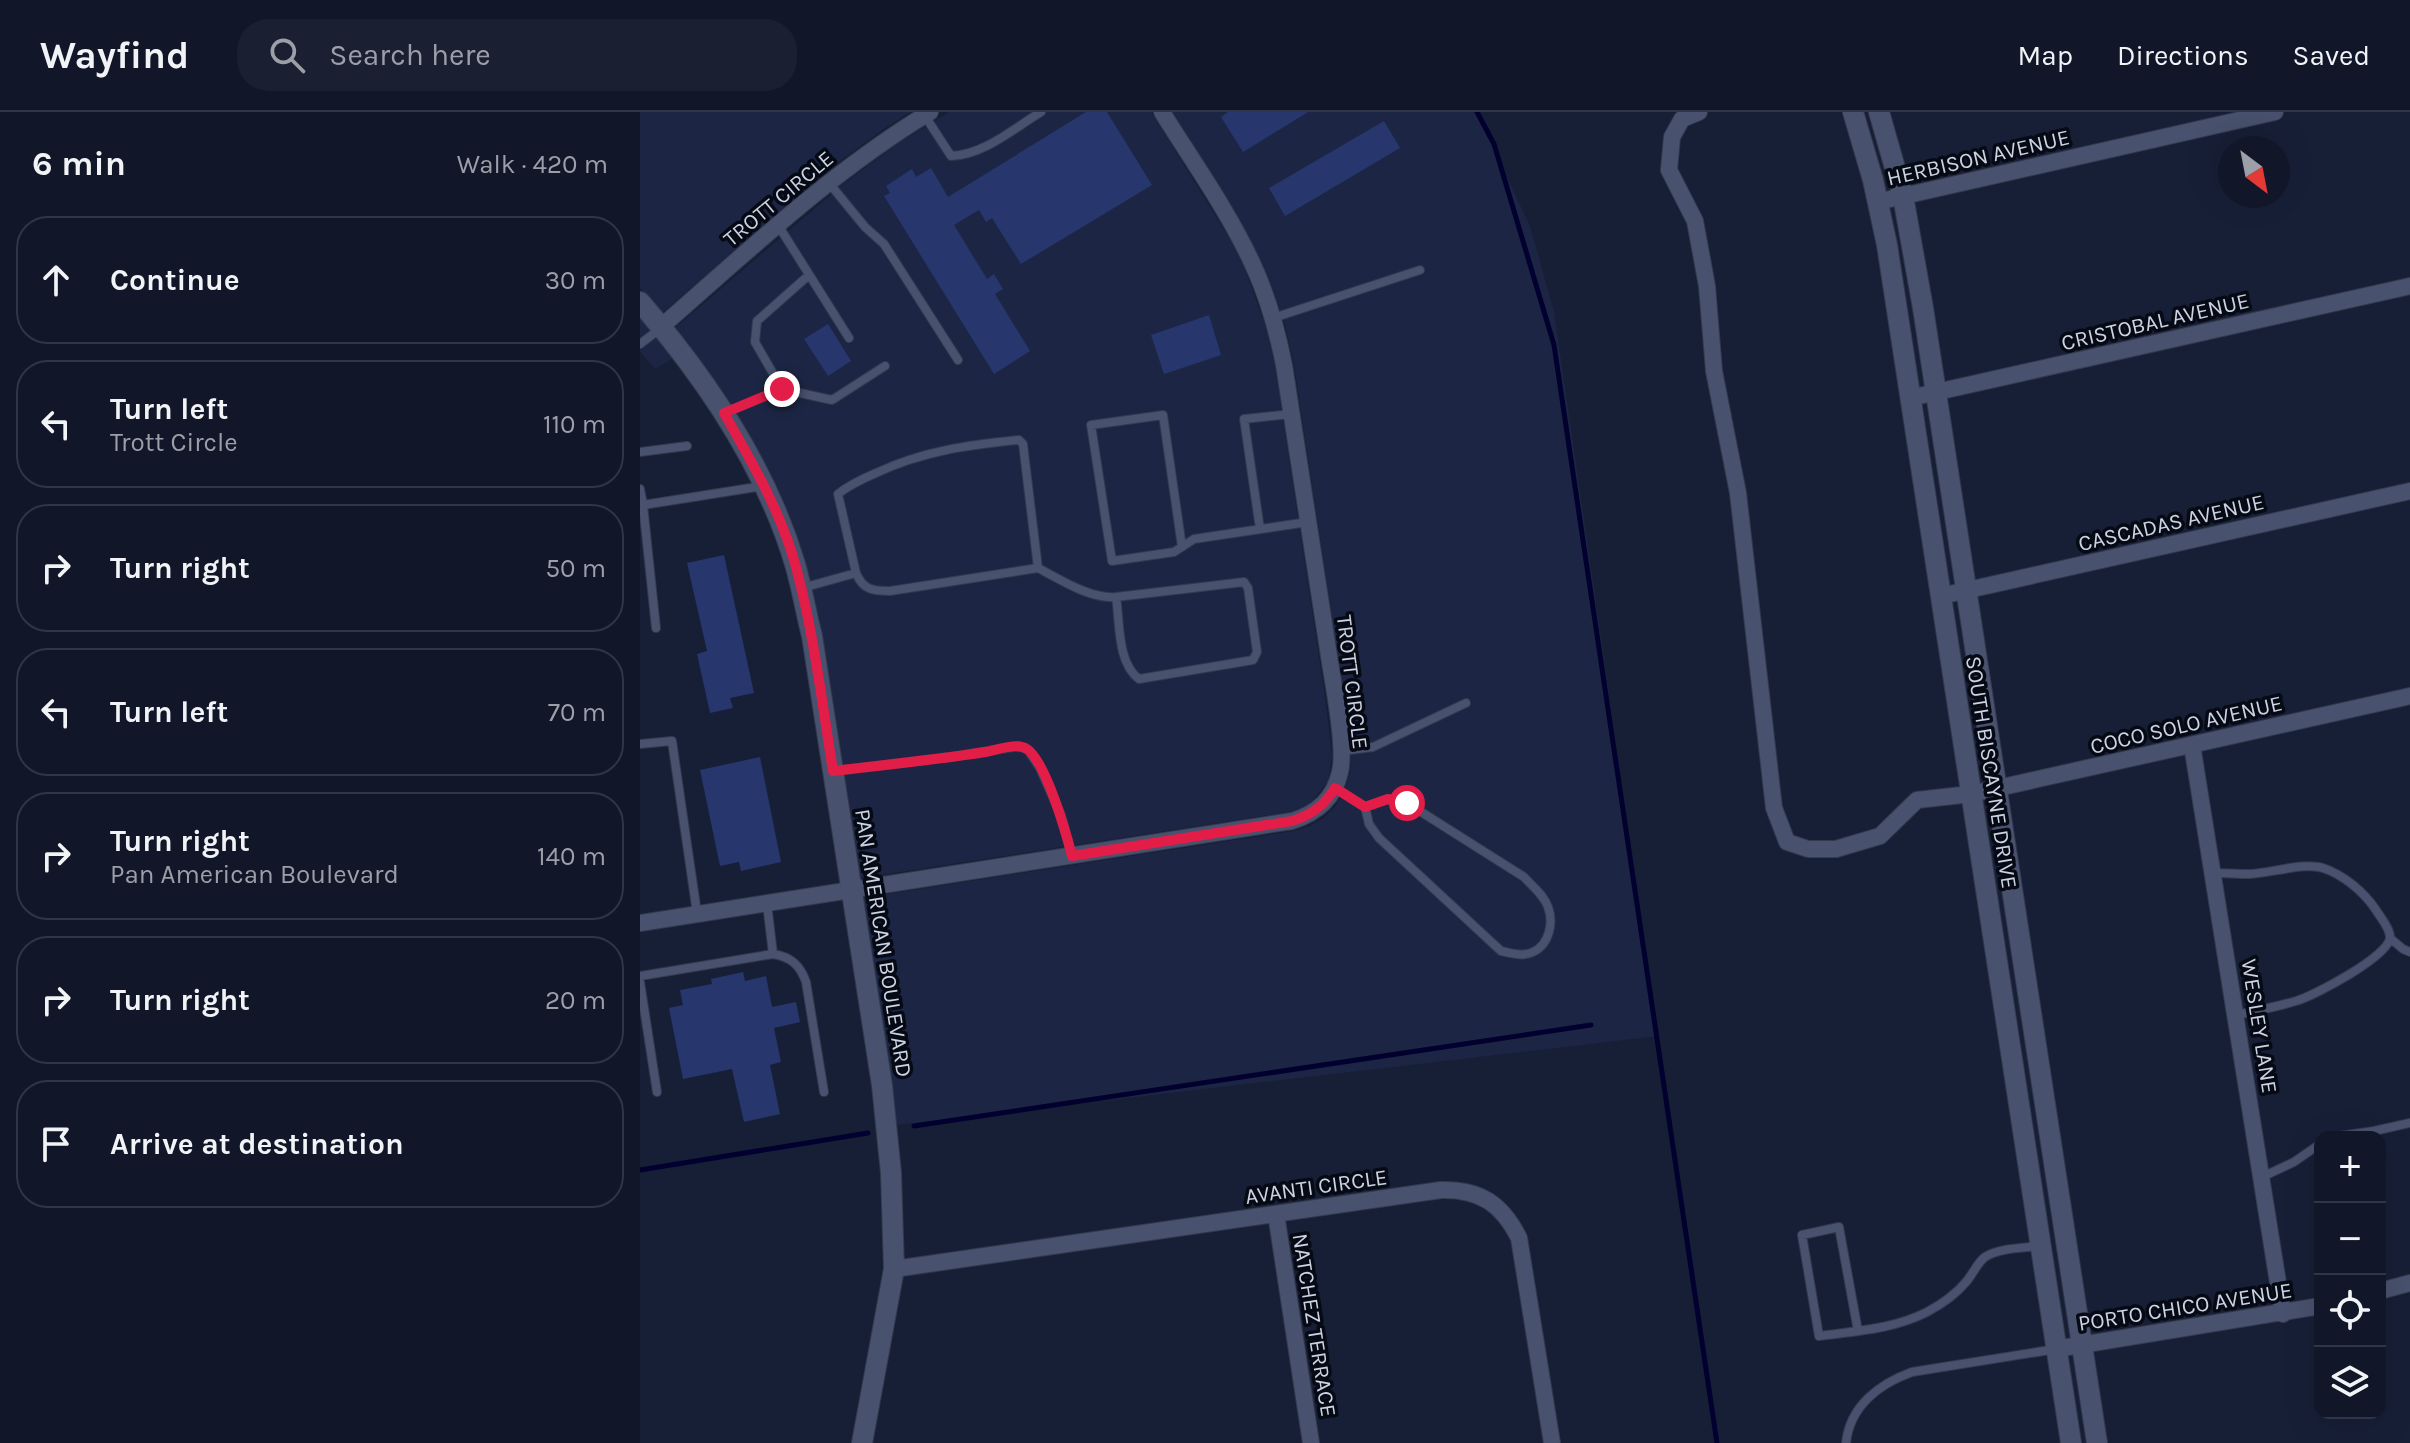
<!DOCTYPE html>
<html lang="en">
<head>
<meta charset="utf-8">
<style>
  :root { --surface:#111729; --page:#1a2031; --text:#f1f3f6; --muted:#9c9fa8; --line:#303646 }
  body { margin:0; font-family:Karla,sans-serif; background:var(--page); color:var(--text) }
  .controls { position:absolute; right:24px; bottom:24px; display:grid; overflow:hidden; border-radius:16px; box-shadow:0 8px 32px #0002 }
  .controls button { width:72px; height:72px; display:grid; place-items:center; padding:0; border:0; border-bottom:2px solid var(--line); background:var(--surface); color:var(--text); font:40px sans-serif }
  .compass { position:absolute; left:1578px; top:24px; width:72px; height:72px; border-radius:50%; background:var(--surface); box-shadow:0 8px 32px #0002; rotate:148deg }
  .stop { position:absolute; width:24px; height:24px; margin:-18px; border:6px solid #e11d48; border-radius:50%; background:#fff }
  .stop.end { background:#e11d48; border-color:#fff; box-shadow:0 2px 8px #0008 }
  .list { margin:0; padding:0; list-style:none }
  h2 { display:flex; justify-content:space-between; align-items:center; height:104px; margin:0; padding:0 32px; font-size:34px }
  h2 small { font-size:26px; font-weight:400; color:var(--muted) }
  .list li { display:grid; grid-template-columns:52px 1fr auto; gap:24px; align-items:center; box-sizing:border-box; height:128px; margin:0 16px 16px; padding:0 16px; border:2px solid var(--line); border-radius:32px }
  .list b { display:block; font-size:30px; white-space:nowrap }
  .list p { margin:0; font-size:26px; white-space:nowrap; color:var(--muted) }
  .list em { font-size:26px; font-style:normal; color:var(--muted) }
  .icon { flex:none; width:44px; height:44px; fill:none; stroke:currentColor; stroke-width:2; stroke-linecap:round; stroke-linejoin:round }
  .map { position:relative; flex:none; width:1770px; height:1331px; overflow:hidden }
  header { display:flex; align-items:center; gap:48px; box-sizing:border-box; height:112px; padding:0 40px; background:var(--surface); border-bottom:2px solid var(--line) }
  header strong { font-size:38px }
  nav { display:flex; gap:44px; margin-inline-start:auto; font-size:28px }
  .search { width:560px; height:72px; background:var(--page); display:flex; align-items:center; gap:20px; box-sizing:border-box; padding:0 28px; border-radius:32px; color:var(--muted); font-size:30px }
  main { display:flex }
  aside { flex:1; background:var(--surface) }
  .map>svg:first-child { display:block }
</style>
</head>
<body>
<header>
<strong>Wayfind</strong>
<div class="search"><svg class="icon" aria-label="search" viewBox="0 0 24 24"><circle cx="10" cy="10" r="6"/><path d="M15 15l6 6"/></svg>Search here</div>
<nav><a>Map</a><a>Directions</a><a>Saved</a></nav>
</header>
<main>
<aside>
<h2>6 min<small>Walk · 420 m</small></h2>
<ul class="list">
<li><svg class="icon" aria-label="ahead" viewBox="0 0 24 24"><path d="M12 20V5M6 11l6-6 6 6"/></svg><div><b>Continue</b></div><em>30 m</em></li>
<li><svg class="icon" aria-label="left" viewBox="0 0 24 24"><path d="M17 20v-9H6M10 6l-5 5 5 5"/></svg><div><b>Turn left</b><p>Trott Circle</p></div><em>110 m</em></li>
<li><svg class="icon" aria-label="right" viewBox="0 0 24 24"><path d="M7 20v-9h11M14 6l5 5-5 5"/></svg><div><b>Turn right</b></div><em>50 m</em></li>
<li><svg class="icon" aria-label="left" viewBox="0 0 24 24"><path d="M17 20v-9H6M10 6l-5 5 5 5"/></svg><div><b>Turn left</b></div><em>70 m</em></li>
<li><svg class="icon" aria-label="right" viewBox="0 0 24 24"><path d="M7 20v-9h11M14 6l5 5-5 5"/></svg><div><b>Turn right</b><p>Pan American Boulevard</p></div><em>140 m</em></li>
<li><svg class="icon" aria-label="right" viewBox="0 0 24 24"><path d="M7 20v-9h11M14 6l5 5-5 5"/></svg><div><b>Turn right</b></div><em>20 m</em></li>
<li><svg class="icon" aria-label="arrive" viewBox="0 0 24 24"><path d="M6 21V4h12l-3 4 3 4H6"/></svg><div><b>Arrive at destination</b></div></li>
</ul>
</aside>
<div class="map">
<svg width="1770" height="1331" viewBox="0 0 1770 1331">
  <rect width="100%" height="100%" fill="#171f37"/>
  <path fill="#1c2644" d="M0,0H270L245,16L189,57L22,201L0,176Z
    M309,0H511L591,129L604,155L626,215L635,254L684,578L692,644L688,669L672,689L662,695L649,700L220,766L165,452L34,217L201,74L257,32Z
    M533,0H836L890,114L914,200L1018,924L256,1013L222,786L654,719L670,714L684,706L695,695L704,680L710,661L711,646L703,577L654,252L645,212L632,174L606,120Z
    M0,204L33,246L15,257L0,239Z"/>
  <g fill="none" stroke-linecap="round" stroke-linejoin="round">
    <path stroke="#02002e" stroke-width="5" d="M837,0L854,32L914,233L1077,1331
      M274,1014L951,913
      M0,1058L228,1021"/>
  </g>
  <path fill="#27366d" d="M446,0H467L512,73L381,152L352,106L346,110L339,98L314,113L347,167L354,162L363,177L355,182L390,239L354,262L244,84L250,81L246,74L272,57L276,65L291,56L308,85Z
    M588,0H668L603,40L581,5Z
    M744,9L760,36L645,104L629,76Z
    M569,203L581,243L524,262L511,223Z
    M188,212L211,249L188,264L164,227Z
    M84,443L114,581L90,586L93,596L70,601L57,542L67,539L47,451Z
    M120,645L141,750L101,759L99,750L80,754L60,658Z
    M103,860L105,869L126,864L132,895L156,890L160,910L134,916L141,950L130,953L140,1002L104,1010L92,957L43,967L29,896L43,893L40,878L72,872L71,867Z"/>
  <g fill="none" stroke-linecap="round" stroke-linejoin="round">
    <defs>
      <path id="service" d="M285,4L311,44C344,43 374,16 401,0
        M189,71L225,115L244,132L318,248
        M138,113L209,226
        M633,206L780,158
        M0,232L21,216
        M142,277L115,230L117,209L169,163
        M85,301L142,277L192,288L245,254
        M0,340L47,334
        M0,377L3,393
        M620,417L604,307L651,302
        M542,435L523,303L451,313L472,449L534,440L554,427L668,410
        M398,456C421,468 450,487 476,485C480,510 477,551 499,567L613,548L617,540L608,476L604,470L476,485
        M162,476L216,461C223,478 233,479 250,479L398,456L383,332L379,328C328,333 283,339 236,361C222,367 209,373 198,382L216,461
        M16,516L3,393L123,374
        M0,632L32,629L57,801
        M702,639L733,635L826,591
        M195,659L318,644L379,634L388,638L400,656L421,703L432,743
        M695,676L725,695L729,712L739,726L861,839C870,841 883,845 893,840C909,833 914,811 908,795C904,783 892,774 884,765L767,691L748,687L725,695
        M1573,761C1585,761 1598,762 1610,762C1631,761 1665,750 1683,756C1704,763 1724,780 1736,798C1740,805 1750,816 1750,825C1751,843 1674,884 1656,889C1636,895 1616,899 1596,903
        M1751,827L1763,837L1770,840
        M133,842C151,845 160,853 166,870L184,980
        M0,864L133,842L127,792
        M0,870L17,980
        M1693,1025L1734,1019L1770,1011
        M1622,1065L1654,1050L1680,1032
        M1218,1219L1199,1115L1162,1123L1179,1224C1216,1219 1254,1217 1287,1200C1302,1192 1316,1182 1326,1170C1333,1162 1337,1151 1345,1145C1359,1136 1383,1136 1399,1134
        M1206,1331C1210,1294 1239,1272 1272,1260L1416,1237"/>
      <path id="minor" d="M1059,0L1042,7L1032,25L1029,58L1055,109L1067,174L1074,259L1098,381L1134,696L1147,730L1168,737H1196L1240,724L1277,688L1331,682L1770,584
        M1237,90L1635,0
        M21,215C108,139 191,60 290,0
        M1270,286L1770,174
        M1301,484L1770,379
        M1552,633L1643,1202
        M0,811L652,709C677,701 694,687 700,660C706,636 693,571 689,544C674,447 659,350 644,253C637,218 628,185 613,153C589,100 553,50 522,0
        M636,1102L671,1331
        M254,1157L801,1078C840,1077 862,1092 879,1126L912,1331
        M1740,1179L1770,1171
        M1416,1237L1680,1194"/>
      <path id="tertiary" d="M1213,0L1233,68L1247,133L1431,1331
        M1239,0L1263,84L1283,196L1457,1331
        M0,190C66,266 126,355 155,452C162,476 166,501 172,524L242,973L251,1061L254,1157L222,1331"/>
    </defs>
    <use href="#service" stroke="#34394d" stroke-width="10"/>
    <use href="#minor" stroke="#34394d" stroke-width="18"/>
    <use href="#tertiary" stroke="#34394d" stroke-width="22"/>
    <use href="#service" stroke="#48526e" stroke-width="8"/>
    <use href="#minor" stroke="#48526e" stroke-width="16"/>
    <use href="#tertiary" stroke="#48526e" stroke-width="20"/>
  </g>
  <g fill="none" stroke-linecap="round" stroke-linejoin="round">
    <path stroke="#e11d48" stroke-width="10" d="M142,277L84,301C112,350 141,400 156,455C174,522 182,591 193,659C244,653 295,648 345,640C357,638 377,630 387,637C406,650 426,721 432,744L652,709C671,703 684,694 695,676L725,695L748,687L767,691"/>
  </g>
  <g text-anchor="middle" stroke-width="7" stroke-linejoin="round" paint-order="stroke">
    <g font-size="22" fill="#ccd3e3" stroke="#060a14">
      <text transform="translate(1338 45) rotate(-13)" y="8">HERBISON AVENUE</text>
      <text transform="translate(138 86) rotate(-40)" y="8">TROTT CIRCLE</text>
      <text transform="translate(1515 209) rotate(-13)" y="8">CRISTOBAL AVENUE</text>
      <text transform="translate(1531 410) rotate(-13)" y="8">CASCADAS AVENUE</text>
      <text transform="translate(713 570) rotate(83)" y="8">TROTT CIRCLE</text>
      <text transform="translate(1546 612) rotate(-13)" y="8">COCO SOLO AVENUE</text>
      <text transform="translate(1352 660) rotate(81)" y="8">SOUTH BISCAYNE DRIVE</text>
      <text transform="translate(244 831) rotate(81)" y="8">PAN AMERICAN BOULEVARD</text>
      <text transform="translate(1620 914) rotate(81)" y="8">WESLEY LANE</text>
      <text transform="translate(676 1074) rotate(-8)" y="8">AVANTI CIRCLE</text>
      <text transform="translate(1545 1194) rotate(-9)" y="8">PORTO CHICO AVENUE</text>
      <text transform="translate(675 1213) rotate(81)" y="8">NATCHEZ TERRACE</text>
    </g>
  </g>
</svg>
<div class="controls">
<button>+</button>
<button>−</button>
<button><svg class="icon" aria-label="locate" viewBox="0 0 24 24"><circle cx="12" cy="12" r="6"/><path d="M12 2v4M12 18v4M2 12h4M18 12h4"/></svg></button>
<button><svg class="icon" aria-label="layers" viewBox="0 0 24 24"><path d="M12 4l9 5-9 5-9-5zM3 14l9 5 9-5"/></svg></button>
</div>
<svg class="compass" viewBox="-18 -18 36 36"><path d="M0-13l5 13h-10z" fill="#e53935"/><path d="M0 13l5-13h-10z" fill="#9c9fa8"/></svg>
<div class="stop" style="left:767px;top:691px"></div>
<div class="stop end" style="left:142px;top:277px"></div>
</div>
</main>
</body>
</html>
